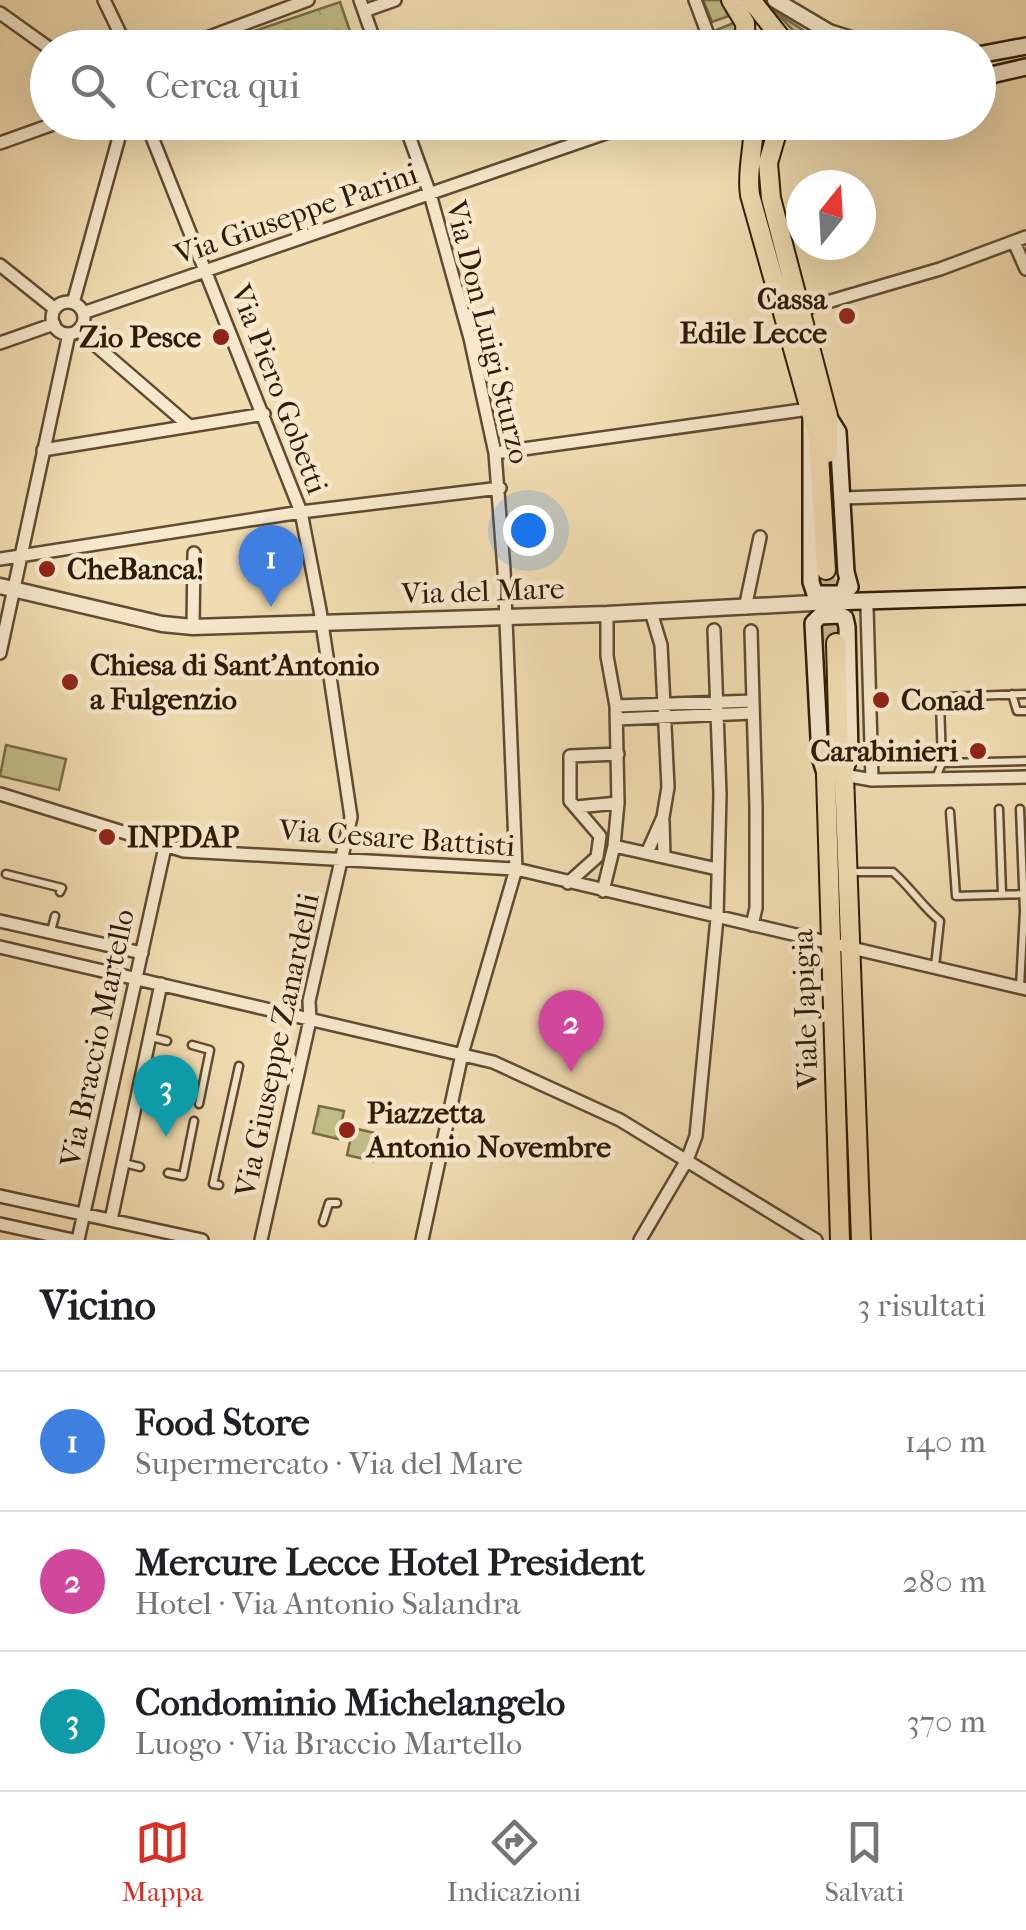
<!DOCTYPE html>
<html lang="it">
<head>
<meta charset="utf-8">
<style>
  :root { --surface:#fff; --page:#f2f2f2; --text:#202124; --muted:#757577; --line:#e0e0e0; --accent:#d93025 }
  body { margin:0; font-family:"IM FELL French Canon",serif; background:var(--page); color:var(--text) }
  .compass { position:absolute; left:786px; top:170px; width:90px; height:90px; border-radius:50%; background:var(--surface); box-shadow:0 10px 40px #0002; rotate:18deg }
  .you { position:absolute; left:528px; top:530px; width:35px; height:35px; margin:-25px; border:8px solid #fff; border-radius:50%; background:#1a73e8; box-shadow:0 0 0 15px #1a73e833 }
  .badge { display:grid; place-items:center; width:65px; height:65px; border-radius:50%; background:var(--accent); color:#fff; font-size:32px; font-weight:700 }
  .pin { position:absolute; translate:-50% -82px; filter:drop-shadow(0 2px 5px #0008) }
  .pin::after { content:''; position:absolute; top:52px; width:35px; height:30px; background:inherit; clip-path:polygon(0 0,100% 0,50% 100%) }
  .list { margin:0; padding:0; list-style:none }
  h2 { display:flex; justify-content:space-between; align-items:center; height:130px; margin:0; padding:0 40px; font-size:42px }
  h2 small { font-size:32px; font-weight:400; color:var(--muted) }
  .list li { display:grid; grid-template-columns:65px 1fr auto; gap:30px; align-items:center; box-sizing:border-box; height:140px; padding:0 40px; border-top:2px solid var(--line) }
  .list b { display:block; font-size:38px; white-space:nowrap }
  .list p { margin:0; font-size:32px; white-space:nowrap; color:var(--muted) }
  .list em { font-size:32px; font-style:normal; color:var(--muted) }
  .icon { flex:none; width:55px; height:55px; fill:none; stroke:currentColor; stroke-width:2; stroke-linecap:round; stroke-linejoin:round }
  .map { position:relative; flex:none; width:1026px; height:1240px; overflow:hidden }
  .search { position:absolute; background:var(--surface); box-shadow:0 10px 40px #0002; left:30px; right:30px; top:30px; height:110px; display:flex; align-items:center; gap:25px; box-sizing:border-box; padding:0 35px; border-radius:55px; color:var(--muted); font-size:38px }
  .sheet { height:550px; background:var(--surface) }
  nav { display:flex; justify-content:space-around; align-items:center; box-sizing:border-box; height:140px; border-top:2px solid var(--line); background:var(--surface); font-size:28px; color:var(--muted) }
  nav a { display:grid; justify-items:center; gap:5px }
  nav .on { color:var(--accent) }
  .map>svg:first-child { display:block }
</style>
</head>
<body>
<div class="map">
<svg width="1026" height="1240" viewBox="0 0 1026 1240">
  <defs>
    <pattern id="grass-tufts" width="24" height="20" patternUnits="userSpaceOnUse" patternTransform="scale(2.5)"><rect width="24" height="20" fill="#c1be87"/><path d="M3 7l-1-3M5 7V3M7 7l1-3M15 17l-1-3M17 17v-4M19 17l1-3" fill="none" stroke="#a6a373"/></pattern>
    <pattern id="park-crowns" width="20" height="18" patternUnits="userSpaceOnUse" patternTransform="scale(2.5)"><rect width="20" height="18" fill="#c1be87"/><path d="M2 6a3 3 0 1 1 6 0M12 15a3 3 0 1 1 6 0" fill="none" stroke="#a6a373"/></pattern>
  </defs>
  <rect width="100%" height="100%" fill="#f1dcb1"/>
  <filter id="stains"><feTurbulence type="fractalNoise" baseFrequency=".002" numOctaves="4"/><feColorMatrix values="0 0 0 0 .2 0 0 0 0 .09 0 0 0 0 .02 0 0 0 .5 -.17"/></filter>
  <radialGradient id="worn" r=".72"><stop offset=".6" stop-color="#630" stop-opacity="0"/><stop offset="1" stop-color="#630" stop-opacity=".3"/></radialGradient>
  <path fill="url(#grass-tufts)" stroke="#786c47" stroke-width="2.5" d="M703,0H720L732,15L712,22Z
    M764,0H769L783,11L781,16L809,34L841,47H809Z
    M736,22L739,33L735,47H719L714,31Z
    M319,1106L344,1111L338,1139L313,1133Z
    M353,1128L379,1134L373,1161L347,1155Z"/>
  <path fill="url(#park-crowns)" stroke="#786c47" stroke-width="2.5" d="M340,2L353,40L331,48L207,47Z"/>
  <path fill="#c1be87" stroke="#786c47" stroke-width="2.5" d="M6,745L66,759L59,790L0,776Z"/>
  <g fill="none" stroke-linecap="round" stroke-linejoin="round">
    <path stroke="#cab58f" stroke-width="18" stroke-dasharray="18 9" stroke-linecap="butt" d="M826,570L829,644"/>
    <defs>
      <path id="service" d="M1012,694L1017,711H1026
        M942,763L940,702L944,697L1026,694
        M936,778L942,763L1026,761
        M999,809L1002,894
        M1020,809L1024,911L1020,987
        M950,812L956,896L1025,894
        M849,872H893C910,887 922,906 940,921L935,966
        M6,874L62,888L60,892
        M51,931L55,916
        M151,1037L167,1041
        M192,1045L210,1050L199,1104
        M124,1163L140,1167
        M168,1173L183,1176L194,1121
        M219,1185L213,1184L239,1066
        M323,1222L329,1203H337"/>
      <path id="minor" d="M104,0L127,48
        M360,0L377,48
        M695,0L713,48
        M364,11L395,0
        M0,13L49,48
        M180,48L308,0
        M146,122L301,512L320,610L351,817L309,1001L310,1020L261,1240
        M404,122L430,194L470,338L495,453L504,570L516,869L462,1054L422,1240
        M0,143L59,122
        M1014,242L1026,269
        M0,265L55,309
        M52 318a16 16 0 1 1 32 0a16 16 0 1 1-32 0Z
        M73,303L123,123
        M800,310L940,269L1026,237
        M83,313L638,122
        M78,330L187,424
        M0,343L54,324
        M43,450L264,414
        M495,453L809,409
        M842,498L1026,492
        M0,559L301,512L500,488
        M745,608L760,537
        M867,608L872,780
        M193,627L194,553
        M751,631L756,806V908L752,925
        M0,653L69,334
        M616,706L753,701
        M617,719L753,713
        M844,775L872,780L1026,777
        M0,794L184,851L516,869L1026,989
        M576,807L618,803
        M663,821L664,857
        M614,846L717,869
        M647,853L663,817L668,787L661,645L651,612
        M568,883L597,857L600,836L570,801V756L618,754
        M603,891L614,846L618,803L616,706L607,656V614
        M0,921L142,953
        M0,947L493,1062L620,1120L816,1240
        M0,1196L202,1240
        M111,1220L161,984
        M0,1224L73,1240
        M78,1240L165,847
        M640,1240L687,1160L696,1136L717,918L720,794L714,630"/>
      <path id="tertiary" d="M775,0L829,32L879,48
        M0,586L162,624L193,627L607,614L831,602"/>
      <path id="secondary" d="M978,55L1026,46
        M978,78L1026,67
        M828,416L838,432L846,572L850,587
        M811,421V582L815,594H843L847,581
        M831,602L1026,596
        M825,773L820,757L813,623L820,616L840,615L845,618L847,627L850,754L844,775"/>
      <path id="primary" d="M731,0L745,23L746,48
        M751,0L786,44
        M753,122C755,147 746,170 750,195L818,438L826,570
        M780,122L768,163L771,198L828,416V453
        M836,643L839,755L844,775L861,1240
        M831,744L826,775L840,1240"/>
    </defs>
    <use href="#service" stroke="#604b32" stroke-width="11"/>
    <use href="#minor" stroke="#604b32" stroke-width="16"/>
    <use href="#tertiary" stroke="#604b32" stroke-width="19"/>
    <use href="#secondary" stroke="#2f1b07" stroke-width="20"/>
    <use href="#primary" stroke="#2f1b07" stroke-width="22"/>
    <use href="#service" stroke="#f6e8cc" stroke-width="6"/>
    <use href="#minor" stroke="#f6e8cc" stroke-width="11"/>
    <use href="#tertiary" stroke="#f6e8cc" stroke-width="14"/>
    <use href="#secondary" stroke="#f6e8cc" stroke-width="15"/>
    <use href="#primary" stroke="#f1dcb1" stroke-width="18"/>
  </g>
  <g fill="#8f2418" stroke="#f6e8cc" stroke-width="4">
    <circle cx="847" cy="316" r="10"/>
    <circle cx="221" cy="337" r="10"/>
    <circle cx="47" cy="569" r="10"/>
    <circle cx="70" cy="682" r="10"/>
    <circle cx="881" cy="700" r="10"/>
    <circle cx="978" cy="751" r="10"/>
    <circle cx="107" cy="837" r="10"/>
    <circle cx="347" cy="1130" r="10"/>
  </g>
  <g text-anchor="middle" stroke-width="9" stroke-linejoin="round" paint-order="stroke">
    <g font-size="30" fill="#2f1b07" stroke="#f6e8cc">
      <text transform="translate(296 214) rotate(-19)" y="10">Via Giuseppe Parini</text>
      <text transform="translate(488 332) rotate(76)" y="10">Via Don Luigi Sturzo</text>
      <text transform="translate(279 389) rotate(69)" y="10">Via Piero Gobetti</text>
      <text transform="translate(483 591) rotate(-2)" y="10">Via del Mare</text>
      <text transform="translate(397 838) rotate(4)" y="10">Via Cesare Battisti</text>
      <text transform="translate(805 1009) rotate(-92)" y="10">Viale Japigia</text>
      <text transform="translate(97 1038) rotate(-78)" y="10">Via Braccio Martello</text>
      <text transform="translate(277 1045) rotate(-78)" y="10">Via Giuseppe Zanardelli</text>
    </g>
    <g font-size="30" font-weight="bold" fill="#2f1b07" stroke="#f6e8cc" text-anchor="start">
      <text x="827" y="309" text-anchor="end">Cassa<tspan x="827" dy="34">Edile Lecce</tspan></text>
      <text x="201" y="347" text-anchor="end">Zio Pesce</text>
      <text x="67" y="579">CheBanca!</text>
      <text x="90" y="675">Chiesa di Sant'Antonio<tspan x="90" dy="34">a Fulgenzio</tspan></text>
      <text x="901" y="710">Conad</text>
      <text x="958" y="761" text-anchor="end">Carabinieri</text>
      <text x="127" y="847">INPDAP</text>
      <text x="367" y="1123">Piazzetta<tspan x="367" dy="34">Antonio Novembre</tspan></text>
    </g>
  </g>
  <rect width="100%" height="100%" filter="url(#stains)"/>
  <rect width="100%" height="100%" fill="url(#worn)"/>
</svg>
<svg class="compass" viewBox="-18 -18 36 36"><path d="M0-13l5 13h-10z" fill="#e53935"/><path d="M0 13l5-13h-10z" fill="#757577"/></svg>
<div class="you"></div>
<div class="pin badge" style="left:271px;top:607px;background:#3f7fe0">1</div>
<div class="pin badge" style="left:571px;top:1072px;background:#d1479c">2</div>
<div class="pin badge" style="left:166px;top:1137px;background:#0f9aa8">3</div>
<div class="search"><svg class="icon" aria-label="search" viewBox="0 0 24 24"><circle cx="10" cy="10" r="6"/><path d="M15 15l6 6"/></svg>Cerca qui</div>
</div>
<section class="sheet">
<h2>Vicino<small>3 risultati</small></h2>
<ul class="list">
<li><span class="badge" style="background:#3f7fe0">1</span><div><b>Food Store</b><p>Supermercato · Via del Mare</p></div><em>140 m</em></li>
<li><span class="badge" style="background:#d1479c">2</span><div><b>Mercure Lecce Hotel President</b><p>Hotel · Via Antonio Salandra</p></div><em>280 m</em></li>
<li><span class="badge" style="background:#0f9aa8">3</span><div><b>Condominio Michelangelo</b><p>Luogo · Via Braccio Martello</p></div><em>370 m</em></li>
</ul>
</section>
<nav>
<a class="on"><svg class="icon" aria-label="map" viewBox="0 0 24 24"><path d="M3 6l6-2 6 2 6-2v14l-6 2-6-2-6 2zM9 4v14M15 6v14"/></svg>Mappa</a>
<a><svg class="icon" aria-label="directions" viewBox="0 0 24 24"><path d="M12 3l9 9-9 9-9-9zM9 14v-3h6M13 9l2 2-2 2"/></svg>Indicazioni</a>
<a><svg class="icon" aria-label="saved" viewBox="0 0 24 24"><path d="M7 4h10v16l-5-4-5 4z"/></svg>Salvati</a>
</nav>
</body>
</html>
